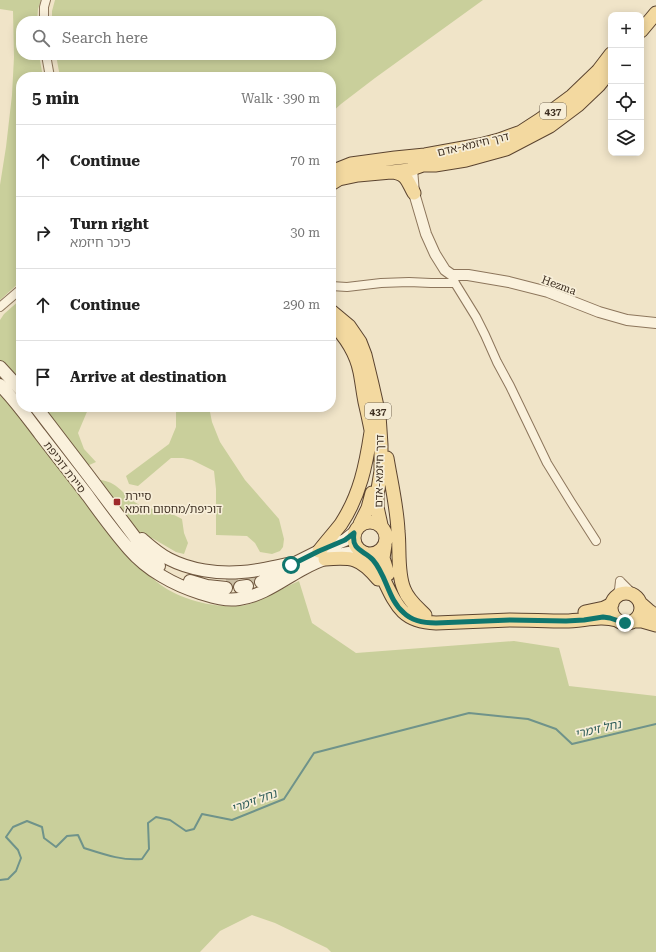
<!DOCTYPE html>
<html lang="en">
<head>
<meta charset="utf-8">
<style>
  :root { --surface:#fff; --page:#f6f6f6; --text:#222; --muted:#767676; --line:#e0e0e0 }
  body { margin:0; font-family:"Roboto Serif","Noto Sans Hebrew",serif; background:var(--page); color:var(--text) }
  .controls { position:absolute; right:12px; top:12px; display:grid; overflow:hidden; border-radius:8px; box-shadow:0 2px 10px #0003 }
  .controls button { width:36px; height:36px; display:grid; place-items:center; padding:0; border:0; border-bottom:1px solid var(--line); background:var(--surface); color:var(--text); font:20px sans-serif }
  .stop { position:absolute; width:12px; height:12px; margin:-9px; border:3px solid #0f766e; border-radius:50%; background:#fff }
  .stop.end { background:#0f766e; border-color:#fff; box-shadow:0 1px 4px #0008 }
  .list { margin:0; padding:0; list-style:none }
  h2 { display:flex; justify-content:space-between; align-items:center; height:52px; margin:0; padding:0 16px; font-size:17px }
  h2 small { font-size:13px; font-weight:400; color:var(--muted) }
  .list li { display:grid; grid-template-columns:26px 1fr auto; gap:12px; align-items:center; box-sizing:border-box; height:72px; padding:0 16px; border-top:1px solid var(--line) }
  .list b { display:block; font-size:15px; white-space:nowrap }
  .list p { margin:0; font-size:13px; white-space:nowrap; color:var(--muted) }
  .list em { font-size:13px; font-style:normal; color:var(--muted) }
  .icon { flex:none; width:22px; height:22px; fill:none; stroke:currentColor; stroke-width:2; stroke-linecap:round; stroke-linejoin:round }
  .map { position:relative; flex:none; width:656px; height:952px; overflow:hidden }
  .search { position:absolute; background:var(--surface); box-shadow:0 2px 10px #0003; left:16px; top:16px; width:320px; height:44px; display:flex; align-items:center; gap:10px; box-sizing:border-box; padding:0 14px; border-radius:16px; color:var(--muted); font-size:15px }
  .panel { position:absolute; background:var(--surface); box-shadow:0 2px 10px #0003; left:16px; top:72px; width:320px; height:340px; border-radius:16px }
  .map>svg:first-child { display:block }
</style>
</head>
<body>
<div class="map">
<svg width="656" height="952" viewBox="0 0 656 952">
  <rect width="100%" height="100%" fill="#f0e4c8"/>
  <path fill="#c9cf9b" d="M0,0H41L38,9L37,21H21V55H39L43,77H21V281L0,300V185L6,147L12,95L14,57L13,11L0,9Z
    M55,0H483L375,78L341,104L331,113V77H60L56,55H331V21H52V11Z
    M21,299V407H89L78,433L84,449L96,462L87,466L99,481L101,480C121,483 124,498 140,505C148,509 156,509 165,511C171,513 176,516 182,519L184,533L188,543L184,554L176,552L152,538L134,558C141,567 148,575 157,582C178,600 220,610 246,605C252,604 258,600 263,598C275,592 287,586 299,581L312,623L356,653L514,641L559,648L569,686L656,696V952H331L327,948L275,923L252,915L220,931L200,952H0V320L4,314Z
    M174,407H209L212,422L220,442L245,480L279,519L284,539L283,547L280,551L272,554L260,552L255,543L247,536L216,535V489L214,471L192,460L183,458H171L138,486L129,484L126,476L169,444L176,427V410Z"/>
  <g fill="none" stroke-linecap="round" stroke-linejoin="round">
    <path stroke="#6f938a" stroke-width="2" d="M0,880L8,879L16,871L21,858L18,850L6,837L13,827L27,821L42,827L44,838L56,847L67,836L78,835L84,848C103,854 122,861 142,859L149,849L148,823L156,817L170,820L186,831L194,829L202,814L232,820L284,799L314,753L469,713L528,719L556,729L572,744L656,724"/>
    <path stroke="#ccc0a6" stroke-width="12" stroke-dasharray="12 6" stroke-linecap="butt" d="M246,580L260,577
      M226,581L240,580"/>
    <defs>
      <path id="minor" d="M44,21V7L46,0
        M46,55L50,77
        M452,275L455,283L476,317L485,335L497,362L510,386L547,463L571,502L596,541
        M331,286L347,287L381,283L409,282L431,283H455
        M0,307L21,289
        M620,581L633,594
        M614,599L619,590L620,581"/>
      <path id="tertiary" d="M416,164L412,169L414,193L426,234L435,254L445,270L452,275H468L509,282L548,292L599,312L627,320L656,323"/>
      <path id="secondary" d="M0,367L21,390
        M0,385C15,400 27,417 40,434C56,455 72,475 88,496C101,514 114,532 129,549C147,570 174,585 200,593C213,597 225,601 239,599C262,596 281,581 301,570C319,560 341,552 361,552
        M36,407L88,475L149,556L159,566
        M142,539C150,546 159,554 169,559C190,570 218,574 241,572C261,571 280,565 299,562
        M190,581L207,586L226,588
        M261,582L268,579L291,565L319,551L345,540L354,533
        M240,587L247,586"/>
      <path id="primary" d="M641,31L656,13
        M331,172L351,164L395,158L425,155L480,145L499,140L521,132L541,119L572,96L598,71L611,54
        M391,172C407,173 407,181 414,193
        M331,184L339,179L358,175L391,172L409,170L423,165H435L466,160L506,149L550,126L578,105L599,85L611,70
        M331,311L349,326L360,342L365,355L372,384L379,415L381,445V471L377,495V507L381,525
        M331,322C345,336 356,352 360,372C362,382 363,392 365,402C368,415 371,428 373,441
        M387,458C391,482 397,507 398,531C400,549 397,573 404,589C408,600 417,607 425,615
        M354 538a16 16 0 1 1 32 0a16 16 0 1 1-32 0Z
        M360,524L368,508L372,493
        M385,545L383,558L388,574
        M319,551C326,542 334,533 341,524C360,495 366,465 371,432
        M365,553C367,555 370,557 372,559C378,564 380,571 383,578C396,605 402,622 436,623C460,622 485,621 510,620C528,620 547,621 565,621C583,621 600,615 617,620
        M325,559C352,557 360,557 378,579
        M611 608a15 15 0 1 1 30 0a15 15 0 1 1-30 0Z
        M640,603L648,610L656,616
        M585,612L604,608L612,604
        M634,621H642L656,625"/>
    </defs>
    <use href="#minor" stroke="#8d765c" stroke-width="10"/>
    <use href="#tertiary" stroke="#8d765c" stroke-width="12"/>
    <use href="#secondary" stroke="#6f573f" stroke-width="14"/>
    <use href="#primary" stroke="#5b4430" stroke-width="15"/>
    <use href="#minor" stroke="#faf1dc" stroke-width="8"/>
    <use href="#tertiary" stroke="#faf1dc" stroke-width="10"/>
    <use href="#secondary" stroke="#faf1dc" stroke-width="12"/>
    <use href="#primary" stroke="#f3d9a0" stroke-width="13"/>
  </g>
  <g fill="none" stroke-linecap="round" stroke-linejoin="round">
    <path stroke="#0f766e" stroke-width="5" d="M291,565L319,551L345,540L354,533C351,551 364,550 373,560C387,576 388,600 404,613C412,621 425,623 436,623L510,620L566,621L584,620L603,617L610,618L625,623"/>
  </g>
  <rect fill="#9e2a2b" stroke="#f7eed8" stroke-width="1.5" x="113" y="498" width="8" height="8" rx="2"/>
  <g text-anchor="middle" stroke-width="3.5" stroke-linejoin="round" paint-order="stroke">
    <g fill="#f7eed8" stroke="#756857" stroke-width="1">
      <rect x="540" y="103" width="26" height="16" rx="3"/>
      <rect x="365" y="403" width="26" height="16" rx="3"/>
    </g>
    <g font-size="10" font-weight="bold" fill="#3d2e20">
      <text x="553" y="115">437</text>
      <text x="378" y="415">437</text>
    </g>
    <g font-size="11" fill="#3d2e20" stroke="#f7eed8">
      <text transform="translate(473 144) rotate(-13)" y="4">דרך חיזמא-אדם</text>
      <text transform="translate(559 285) rotate(20)" y="4">Hezma</text>
      <text transform="translate(65 467) rotate(53)" y="4">סיירת דוכיפת</text>
      <text transform="translate(379 471) rotate(-89)" y="4">דרך חיזמא-אדם</text>
    </g>
    <g font-size="11" fill="#3d2e20" stroke="#f7eed8" text-anchor="start">
      <text x="125" y="500">סיירת<tspan x="125" dy="13">דוכיפת/מחסום חזמא</tspan></text>
    </g>
    <g font-size="12" font-style="italic" fill="#2f5d5a" stroke="#f7eed8">
      <text transform="translate(598 729) rotate(-13)" y="4">נחל זימרי</text>
      <text transform="translate(254 801) rotate(-20)" y="4">נחל זימרי</text>
    </g>
  </g>
</svg>
<div class="controls">
<button>+</button>
<button>−</button>
<button><svg class="icon" aria-label="locate" viewBox="0 0 24 24"><circle cx="12" cy="12" r="6"/><path d="M12 2v4M12 18v4M2 12h4M18 12h4"/></svg></button>
<button><svg class="icon" aria-label="layers" viewBox="0 0 24 24"><path d="M12 4l9 5-9 5-9-5zM3 14l9 5 9-5"/></svg></button>
</div>
<div class="stop" style="left:291px;top:565px"></div>
<div class="stop end" style="left:625px;top:623px"></div>
<div class="search"><svg class="icon" aria-label="search" viewBox="0 0 24 24"><circle cx="10" cy="10" r="6"/><path d="M15 15l6 6"/></svg>Search here</div>
<section class="panel">
<h2>5 min<small>Walk · 390 m</small></h2>
<ul class="list">
<li><svg class="icon" aria-label="ahead" viewBox="0 0 24 24"><path d="M12 20V5M6 11l6-6 6 6"/></svg><div><b>Continue</b></div><em>70 m</em></li>
<li><svg class="icon" aria-label="right" viewBox="0 0 24 24"><path d="M7 20v-9h11M14 6l5 5-5 5"/></svg><div><b>Turn right</b><p>כיכר חיזמא</p></div><em>30 m</em></li>
<li><svg class="icon" aria-label="ahead" viewBox="0 0 24 24"><path d="M12 20V5M6 11l6-6 6 6"/></svg><div><b>Continue</b></div><em>290 m</em></li>
<li><svg class="icon" aria-label="arrive" viewBox="0 0 24 24"><path d="M6 21V4h12l-3 4 3 4H6"/></svg><div><b>Arrive at destination</b></div></li>
</ul>
</section>
</div>
</body>
</html>
